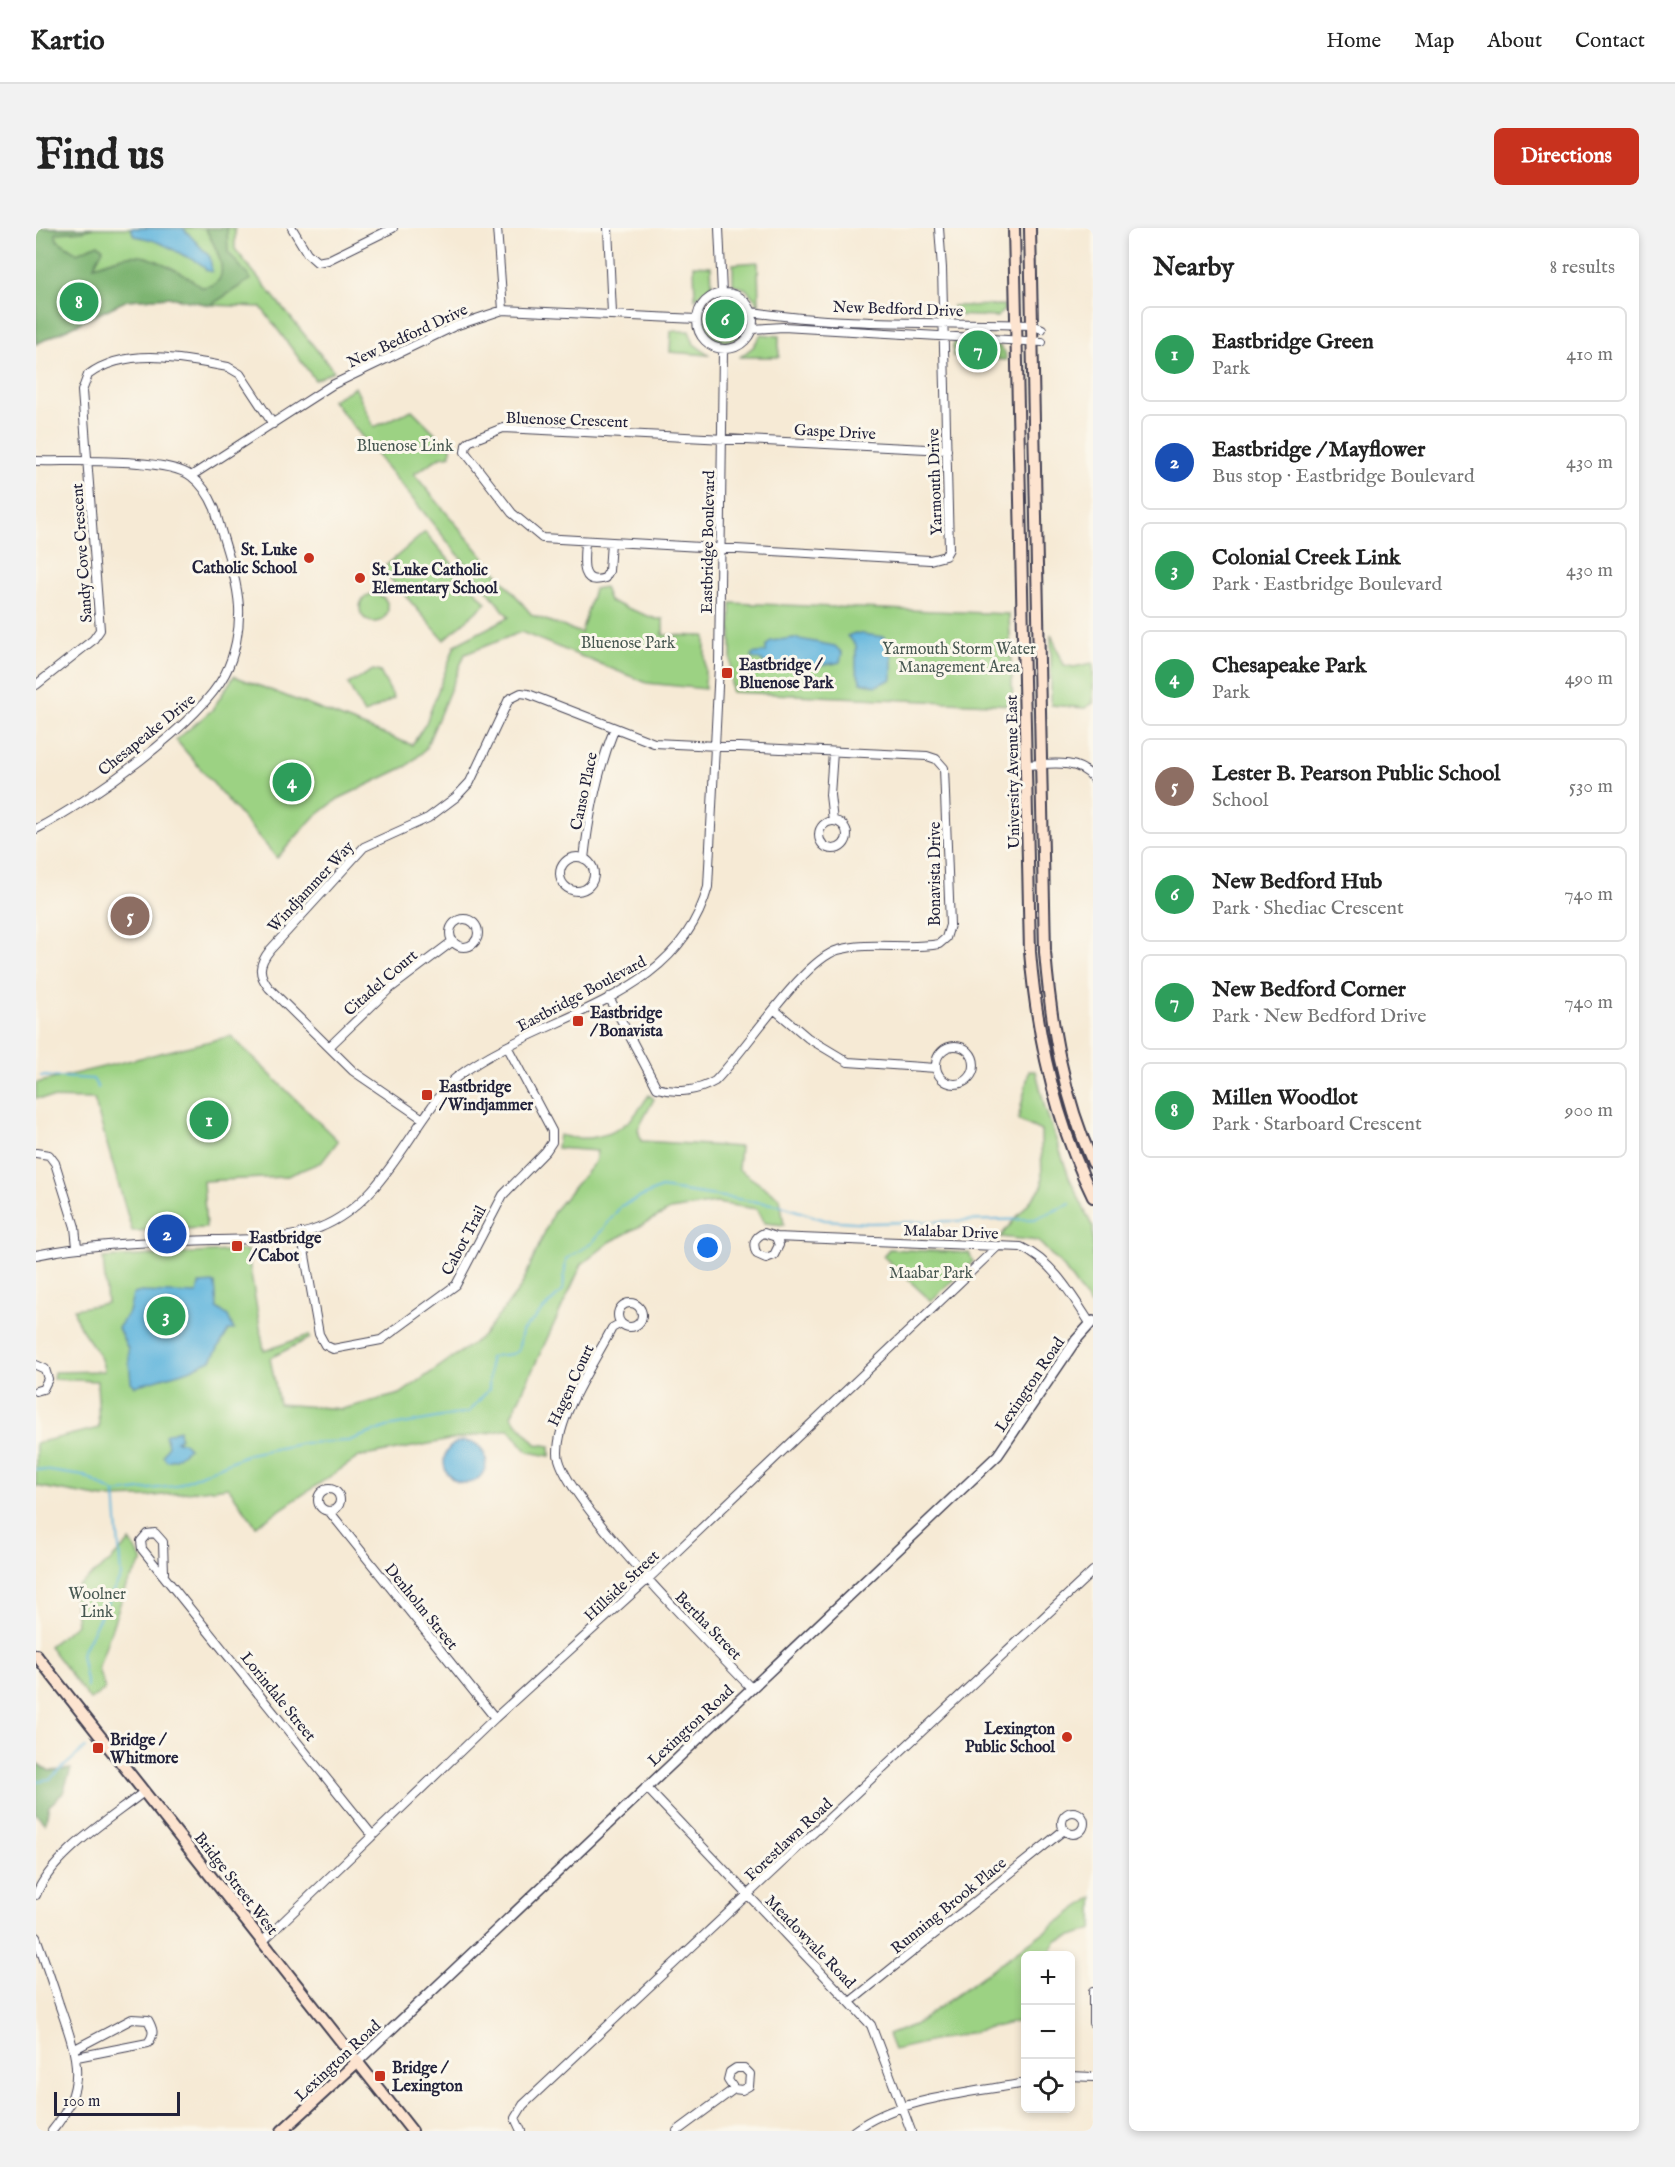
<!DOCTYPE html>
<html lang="en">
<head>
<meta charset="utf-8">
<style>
  :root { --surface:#fff; --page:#f2f2f2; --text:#222; --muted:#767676; --line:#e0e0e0; --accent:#c8321e }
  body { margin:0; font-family:"IM FELL English",serif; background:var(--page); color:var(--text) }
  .controls { position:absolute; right:18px; bottom:18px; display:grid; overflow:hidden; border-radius:9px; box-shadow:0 3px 9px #0003 }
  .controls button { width:54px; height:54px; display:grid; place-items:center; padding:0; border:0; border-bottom:2px solid var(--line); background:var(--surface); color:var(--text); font:30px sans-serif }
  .scale { position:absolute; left:18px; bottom:15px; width:126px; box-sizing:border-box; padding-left:6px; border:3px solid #22223b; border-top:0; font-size:16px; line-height:21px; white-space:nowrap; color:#22223b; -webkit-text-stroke:4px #fbf7ec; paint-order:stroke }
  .you { position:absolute; left:672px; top:1020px; width:21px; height:21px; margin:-15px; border:4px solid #fff; border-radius:50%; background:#1a73e8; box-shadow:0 0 0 9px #1a73e833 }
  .badge { display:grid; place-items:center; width:39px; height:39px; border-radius:50%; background:var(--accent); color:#fff; font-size:20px; font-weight:700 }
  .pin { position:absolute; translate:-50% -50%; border:3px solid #fff; box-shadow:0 2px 6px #0006 }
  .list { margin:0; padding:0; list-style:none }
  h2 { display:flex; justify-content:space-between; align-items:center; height:78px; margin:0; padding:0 24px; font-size:26px }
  h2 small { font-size:20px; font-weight:400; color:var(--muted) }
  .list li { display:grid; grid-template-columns:39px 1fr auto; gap:18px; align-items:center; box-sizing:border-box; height:96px; margin:0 12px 12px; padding:0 12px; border:2px solid var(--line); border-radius:9px }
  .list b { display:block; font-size:22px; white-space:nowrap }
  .list p { margin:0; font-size:20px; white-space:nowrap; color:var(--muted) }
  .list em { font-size:20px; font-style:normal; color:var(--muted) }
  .icon { flex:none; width:33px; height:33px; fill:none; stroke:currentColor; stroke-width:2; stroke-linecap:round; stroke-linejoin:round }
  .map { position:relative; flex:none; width:1057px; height:1903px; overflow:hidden; border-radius:9px }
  header { display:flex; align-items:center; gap:36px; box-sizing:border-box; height:84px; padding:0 30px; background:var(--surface); border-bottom:2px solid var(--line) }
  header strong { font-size:28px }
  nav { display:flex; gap:33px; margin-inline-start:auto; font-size:21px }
  .intro { display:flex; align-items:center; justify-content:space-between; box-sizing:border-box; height:144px; padding:0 36px }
  h1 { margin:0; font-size:42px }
  .button { padding:15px 27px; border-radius:9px; background:var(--accent); color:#fff; font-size:21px; font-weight:700 }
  main { display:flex; gap:36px; padding:0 36px }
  aside { flex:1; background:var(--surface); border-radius:9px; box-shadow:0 3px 9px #0003 }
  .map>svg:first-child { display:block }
</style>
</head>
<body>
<header>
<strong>Kartio</strong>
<nav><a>Home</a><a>Map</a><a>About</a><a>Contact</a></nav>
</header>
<div class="intro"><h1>Find us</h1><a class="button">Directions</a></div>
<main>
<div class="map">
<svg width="1057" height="1903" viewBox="0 0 1057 1903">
  <rect width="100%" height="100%" fill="#fbf7ec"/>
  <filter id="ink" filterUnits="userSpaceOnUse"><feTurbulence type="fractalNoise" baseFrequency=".0167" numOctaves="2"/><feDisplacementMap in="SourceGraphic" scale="12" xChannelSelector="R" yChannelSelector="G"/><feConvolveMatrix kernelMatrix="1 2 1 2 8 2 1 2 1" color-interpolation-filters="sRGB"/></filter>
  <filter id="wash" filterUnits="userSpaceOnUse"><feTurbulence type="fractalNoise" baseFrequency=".008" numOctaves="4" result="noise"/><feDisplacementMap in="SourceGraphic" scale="24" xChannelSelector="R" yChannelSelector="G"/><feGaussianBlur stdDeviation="1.35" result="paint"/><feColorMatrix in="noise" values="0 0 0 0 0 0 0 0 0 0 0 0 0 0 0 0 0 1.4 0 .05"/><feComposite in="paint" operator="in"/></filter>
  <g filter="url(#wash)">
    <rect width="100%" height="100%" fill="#f6ead5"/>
    <path fill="#9cd283" stroke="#5f7a5f" stroke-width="1.5" d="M0,0H199V21L298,143L279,152L225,79L175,77L132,69L91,72L0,116Z
      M722,34L723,76L710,61L697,56V36Z
      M658,37L675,38L676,57L659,71Z
      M668 93a21 21 0 1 1 42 0a21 21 0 1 1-42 0Z
      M968,77V82L961,89L917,87V78Z
      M635,103H653L658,116L673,127L634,124Z
      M725,106L743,108V129H704L717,119Z
      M920,113L959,114L969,124L970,132L917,128V117Z
      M319,159L338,199L376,182L407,213L415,216V227L404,229L378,246L496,387L545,405L558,361L568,359L573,373L620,391H627V407L669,408V461L611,455L485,404L429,426L389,522L371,538L302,571L276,591L241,630L140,512L176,482L198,448L376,517L390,495L419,417L473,389L296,172Z
      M389,304L450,375L408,412L346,341Z
      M324 380a14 14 0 1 1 28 0a14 14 0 1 1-28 0Z
      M695,375L973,386L977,477L695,464Z
      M1015,406L1028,437L1038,439L1057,435V475L1049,480L1015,477Z
      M337,442L344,444L358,470L328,486L312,456Z
      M195,808L302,913L286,934L249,949L167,953L170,1000L96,1003L58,871L0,870V855Z
      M993,843H1000L1009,880L1033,949L1057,1000V1075L1054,1077L1028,1040L1002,1013L964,1009L1006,959L1005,903L982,892Z
      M613,867L618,871L602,901L605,913L704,919L702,941L744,970L748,997L729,995L721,981L680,975L634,982L574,1014L546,1036L475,1188L500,1216L514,1218V1228L492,1224L473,1201L323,1229L220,1298L192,1259L110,1269L67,1270L0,1258V1215L63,1200L61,1153L17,1151L18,1144L68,1143C66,1120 41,1106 38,1081L71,1075L67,1030L211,1022L228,1123L273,1107L274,1110L234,1130L243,1176L306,1181L364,1166L447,1108L485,1059L518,983L559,934L561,923L521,920L523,907C547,914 574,910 593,893C601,886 607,875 613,867Z
      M853,1021L933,1025L937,1033L895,1073L847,1028Z
      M94,1313L107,1333L90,1358L62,1441L69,1461L54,1472L13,1418L41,1396L37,1362L72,1335Z
      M1057,1669V1701L1021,1713L1012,1727L990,1728L989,1792L858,1822L852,1807L878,1797Z"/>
    <path fill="#7db471" stroke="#506b56" stroke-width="1.5" d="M0,0H57L48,3L20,5L21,12L41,25L62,16L67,21L58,38C71,34 90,25 105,28C119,30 155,48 164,59C202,59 180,19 169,0H191L192,24L215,51L175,77L132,69L91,72L0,116Z
      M0,1535L14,1543L35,1541L27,1565L13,1578L9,1596L0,1586Z"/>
    <path fill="#61b5dd" stroke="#426c8c" stroke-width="1.5" d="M95,0H147L174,29L176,44L170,42C163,32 157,32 147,27C130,17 118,11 98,8Z
      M819,405L848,409L856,430V451L840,458L825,454L820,441V417L811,408Z
      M758,410L799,418L806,425L804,434C797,437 746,440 737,438C729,436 725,431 716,430V426L730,424V418L735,413Z
      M179,1055L181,1080L192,1088L198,1102H193L175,1132L153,1142L99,1158L95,1154L92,1121L82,1100L93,1084L97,1066L105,1064L161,1066L163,1056Z
      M143,1202L144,1210L140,1213L147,1214L153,1220L139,1231L131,1233L127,1228L132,1217L129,1207Z
      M408 1234a21 21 0 1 1 42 0a21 21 0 1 1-42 0Z"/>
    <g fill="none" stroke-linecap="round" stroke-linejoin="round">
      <path stroke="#61b5dd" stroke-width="2" d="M5,848L57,851L62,860
        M0,1241L48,1248L79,1265L139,1258L212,1226L269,1215L312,1213L351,1199L433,1184L453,1161L454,1130C464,1124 473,1130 482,1123L486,1103L527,1062L530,1031L556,1015L585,978L625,960L743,977L789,992L833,995L999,991L1034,976
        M51,1459L45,1426L85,1348L79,1265
        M0,1553L14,1551L49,1520"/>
    </g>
  </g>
  <g filter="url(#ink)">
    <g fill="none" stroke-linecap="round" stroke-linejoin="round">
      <defs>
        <path id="minor" d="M256,0L271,25L281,34L292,32L357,0
          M461,0L467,82
          M572,0L576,85
          M683,0L686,65
          M903,0L906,40L913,321L909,328L894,332L506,310L476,285L429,224L430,217L434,213L467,200L911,222
          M661 93a28 28 0 1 1 56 0a28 28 0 1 1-56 0Z
          M716,84C808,98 903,94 996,97L1006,101
          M717,101L747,99L1006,114
          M0,233C35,234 130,229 155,248C166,256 174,269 179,281C187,313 201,347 203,379C204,401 199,427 189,446C162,497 52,574 0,601
          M155,248L296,157L419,98L467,82L661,91
          M549,314C548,331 543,359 569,350L573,343L575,314
          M0,457L57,412L64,402L46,163L52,147C91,118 147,131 192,139L204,146L237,196
          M797,524L794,567L797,593
          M991,537C1013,536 1042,530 1057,550
          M783 607a14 14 0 1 1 28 0a14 14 0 1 1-28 0Z
          M524 646a17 17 0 1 1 34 0a17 17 0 1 1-34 0Z
          M548,631C553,586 561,544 578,502
          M414 705a14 14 0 1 1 28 0a14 14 0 1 1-28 0Z
          M739,782L772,810L812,834L900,840
          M900 837a19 19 0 1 1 38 0a19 19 0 1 1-38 0Z
          M293,819L352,762L417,713
          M387,891L317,843L233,760C222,746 222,737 234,722L328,619L392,590L420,569L434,554L473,471L485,465L492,466L618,515L891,528L900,531L908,540L914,697L910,710L903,716C870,722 834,713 802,722C767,732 709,823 679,853C662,863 641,866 621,860L573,769
          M0,925L13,927L19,935L39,999L41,1019
          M265,1005L283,1106L289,1117L297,1121L345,1112L420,1057L467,967L510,923L516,914V903L472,820
          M740,1009L743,1017L738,1027L730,1030L721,1026C716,1017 718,1009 728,1005L740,1009L985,1019C1017,1034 1035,1066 1054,1095
          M0,1027C58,1015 117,1014 176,1012C209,1011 252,1013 283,1000C334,980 360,930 390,887C399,874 409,858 421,849C506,784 640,776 672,659L683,438L687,122
          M582 1087a12 12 0 1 1 24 0a12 12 0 1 1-24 0Z
          M585,1095L576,1100C558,1135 522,1186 522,1225C522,1266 681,1424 715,1460
          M0,1137L9,1141L12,1151L7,1161L0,1163
          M282 1272a11 11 0 1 1 22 0a11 11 0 1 1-22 0Z
          M293,1283L459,1490
          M128,1345L127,1314L119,1305L111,1306L105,1313L106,1321L336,1607
          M610,1559L835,1797L875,1903
          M1026 1595a11 11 0 1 1 22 0a11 11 0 1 1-22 0Z
          M0,1667C17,1625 74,1591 109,1563
          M0,1709C8,1731 16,1754 23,1776C40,1825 54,1858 16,1903
          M227,1713L459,1490L611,1352L961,1019
          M1057,1764V1795
          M814,1774L1028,1602
          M39,1821L96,1791L112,1792C117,1801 119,1806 112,1815L41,1829
          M1034,1848L1057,1849
          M485,1903L479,1890L487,1877L1057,1343
          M641,1903L698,1861L706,1862L713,1858L714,1846L708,1840H700L694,1844L692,1852L698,1861
          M818,1903C863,1869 935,1865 990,1855"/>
        <path id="tertiary" d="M321,1834L962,1227L1040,1112L1057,1093"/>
        <path id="secondary" d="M978,0L994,724C1001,808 1019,892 1057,969
          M994,0L1009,724C1015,797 1027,868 1057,935
          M0,1427L376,1903
          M246,1903L321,1834"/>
      </defs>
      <use href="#minor" stroke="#424052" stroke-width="10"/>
      <use href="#tertiary" stroke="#424052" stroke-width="12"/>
      <use href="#secondary" stroke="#424052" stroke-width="14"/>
      <use href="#minor" stroke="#fff" stroke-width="8"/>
      <use href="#tertiary" stroke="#fff" stroke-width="9"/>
      <use href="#secondary" stroke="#fde4d0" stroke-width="10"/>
    </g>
  </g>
  <g fill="#c8321e" stroke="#fbf7ec" stroke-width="2">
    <circle cx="273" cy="330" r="6"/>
    <circle cx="324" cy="350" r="6"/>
    <rect x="685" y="439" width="12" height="12" rx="3"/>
    <rect x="536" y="787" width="12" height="12" rx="3"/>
    <rect x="385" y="861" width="12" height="12" rx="3"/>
    <rect x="195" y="1012" width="12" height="12" rx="3"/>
    <circle cx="1031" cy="1509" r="6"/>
    <rect x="56" y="1514" width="12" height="12" rx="3"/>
    <rect x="338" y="1842" width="12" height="12" rx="3"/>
  </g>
  <g text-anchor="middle" stroke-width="6" stroke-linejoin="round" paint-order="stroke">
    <g font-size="16" fill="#22223b" stroke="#fbf7ec">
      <text transform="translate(862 80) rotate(2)" y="6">New Bedford Drive</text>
      <text transform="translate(371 107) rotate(-25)" y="6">New Bedford Drive</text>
      <text transform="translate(531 191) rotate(2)" y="6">Bluenose Crescent</text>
      <text transform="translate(799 203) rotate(3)" y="6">Gaspe Drive</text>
      <text transform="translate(898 254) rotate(-92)" y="6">Yarmouth Drive</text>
      <text transform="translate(671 314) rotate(-89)" y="6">Eastbridge Boulevard</text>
      <text transform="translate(45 325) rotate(-94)" y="6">Sandy Cove Crescent</text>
      <text transform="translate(110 506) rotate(-39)" y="6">Chesapeake Drive</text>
      <text transform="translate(976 544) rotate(-91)" y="6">University Avenue East</text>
      <text transform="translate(547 563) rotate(-78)" y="6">Canso Place</text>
      <text transform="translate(898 646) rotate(-90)" y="6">Bonavista Drive</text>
      <text transform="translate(274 658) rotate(-47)" y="6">Windjammer Way</text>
      <text transform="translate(344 754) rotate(-41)" y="6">Citadel Court</text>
      <text transform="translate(545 765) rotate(-28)" y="6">Eastbridge Boulevard</text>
      <text transform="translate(915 1003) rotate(2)" y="6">Malabar Drive</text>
      <text transform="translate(427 1012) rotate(-62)" y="6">Cabot Trail</text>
      <text transform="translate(993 1156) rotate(-56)" y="6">Lexington Road</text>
      <text transform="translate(534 1157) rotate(-65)" y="6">Hagen Court</text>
      <text transform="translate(585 1357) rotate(-43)" y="6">Hillside Street</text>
      <text transform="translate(386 1378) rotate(51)" y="6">Denholm Street</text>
      <text transform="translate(673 1397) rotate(46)" y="6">Bertha Street</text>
      <text transform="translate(243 1468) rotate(51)" y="6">Lorindale Street</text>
      <text transform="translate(654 1497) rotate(-43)" y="6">Lexington Road</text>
      <text transform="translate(752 1611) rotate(-43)" y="6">Forestlawn Road</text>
      <text transform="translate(201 1655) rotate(52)" y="6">Bridge Street West</text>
      <text transform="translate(912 1677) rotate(-39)" y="6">Running Brook Place</text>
      <text transform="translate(775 1713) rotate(46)" y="6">Meadowvale Road</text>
      <text transform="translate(301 1832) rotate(-43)" y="6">Lexington Road</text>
    </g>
    <g font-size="16" fill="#475751" stroke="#fbf7ec">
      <text x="369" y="223">Bluenose Link</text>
      <text x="592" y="420">Bluenose Park</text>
      <text x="923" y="426">Yarmouth Storm Water<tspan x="923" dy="18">Management Area</tspan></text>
      <text x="895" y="1050">Maabar Park</text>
      <text x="61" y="1371">Woolner<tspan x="61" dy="18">Link</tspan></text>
    </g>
    <g font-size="16" font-weight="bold" fill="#22223b" stroke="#fbf7ec" text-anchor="start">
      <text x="261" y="327" text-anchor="end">St. Luke<tspan x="261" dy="18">Catholic School</tspan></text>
      <text x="336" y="347">St. Luke Catholic<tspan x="336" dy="18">Elementary School</tspan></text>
      <text x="703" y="442">Eastbridge /<tspan x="703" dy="18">Bluenose Park</tspan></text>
      <text x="554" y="790">Eastbridge<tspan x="554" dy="18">/ Bonavista</tspan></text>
      <text x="403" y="864">Eastbridge<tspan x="403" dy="18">/ Windjammer</tspan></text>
      <text x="213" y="1015">Eastbridge<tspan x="213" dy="18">/ Cabot</tspan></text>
      <text x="1019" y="1506" text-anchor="end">Lexington<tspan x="1019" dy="18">Public School</tspan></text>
      <text x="74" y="1517">Bridge /<tspan x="74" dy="18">Whitmore</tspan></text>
      <text x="356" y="1845">Bridge /<tspan x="356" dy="18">Lexington</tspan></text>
    </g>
  </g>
</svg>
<div class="controls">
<button>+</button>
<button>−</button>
<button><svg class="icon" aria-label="locate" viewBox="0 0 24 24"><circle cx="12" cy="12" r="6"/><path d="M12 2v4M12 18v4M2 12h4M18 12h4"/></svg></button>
</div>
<div class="scale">100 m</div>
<div class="you"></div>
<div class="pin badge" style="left:173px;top:892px;background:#2e9e5b">1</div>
<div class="pin badge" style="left:131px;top:1006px;background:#1a4fb4">2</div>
<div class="pin badge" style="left:130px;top:1088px;background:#2e9e5b">3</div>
<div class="pin badge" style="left:256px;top:554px;background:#2e9e5b">4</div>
<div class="pin badge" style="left:94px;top:688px;background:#8d6e63">5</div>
<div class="pin badge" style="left:689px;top:91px;background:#2e9e5b">6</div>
<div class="pin badge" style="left:942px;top:122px;background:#2e9e5b">7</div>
<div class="pin badge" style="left:43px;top:74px;background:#2e9e5b">8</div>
</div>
<aside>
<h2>Nearby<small>8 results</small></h2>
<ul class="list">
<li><span class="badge" style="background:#2e9e5b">1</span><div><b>Eastbridge Green</b><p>Park</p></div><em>410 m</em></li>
<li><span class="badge" style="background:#1a4fb4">2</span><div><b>Eastbridge / Mayflower</b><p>Bus stop · Eastbridge Boulevard</p></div><em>430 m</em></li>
<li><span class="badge" style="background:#2e9e5b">3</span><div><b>Colonial Creek Link</b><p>Park · Eastbridge Boulevard</p></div><em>430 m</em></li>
<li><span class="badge" style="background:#2e9e5b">4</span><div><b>Chesapeake Park</b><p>Park</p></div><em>490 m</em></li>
<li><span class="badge" style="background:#8d6e63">5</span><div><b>Lester B. Pearson Public School</b><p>School</p></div><em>530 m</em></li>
<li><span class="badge" style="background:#2e9e5b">6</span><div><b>New Bedford Hub</b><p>Park · Shediac Crescent</p></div><em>740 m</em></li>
<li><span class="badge" style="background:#2e9e5b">7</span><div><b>New Bedford Corner</b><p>Park · New Bedford Drive</p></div><em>740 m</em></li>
<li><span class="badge" style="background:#2e9e5b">8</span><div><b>Millen Woodlot</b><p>Park · Starboard Crescent</p></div><em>900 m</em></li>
</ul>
</aside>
</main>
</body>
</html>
